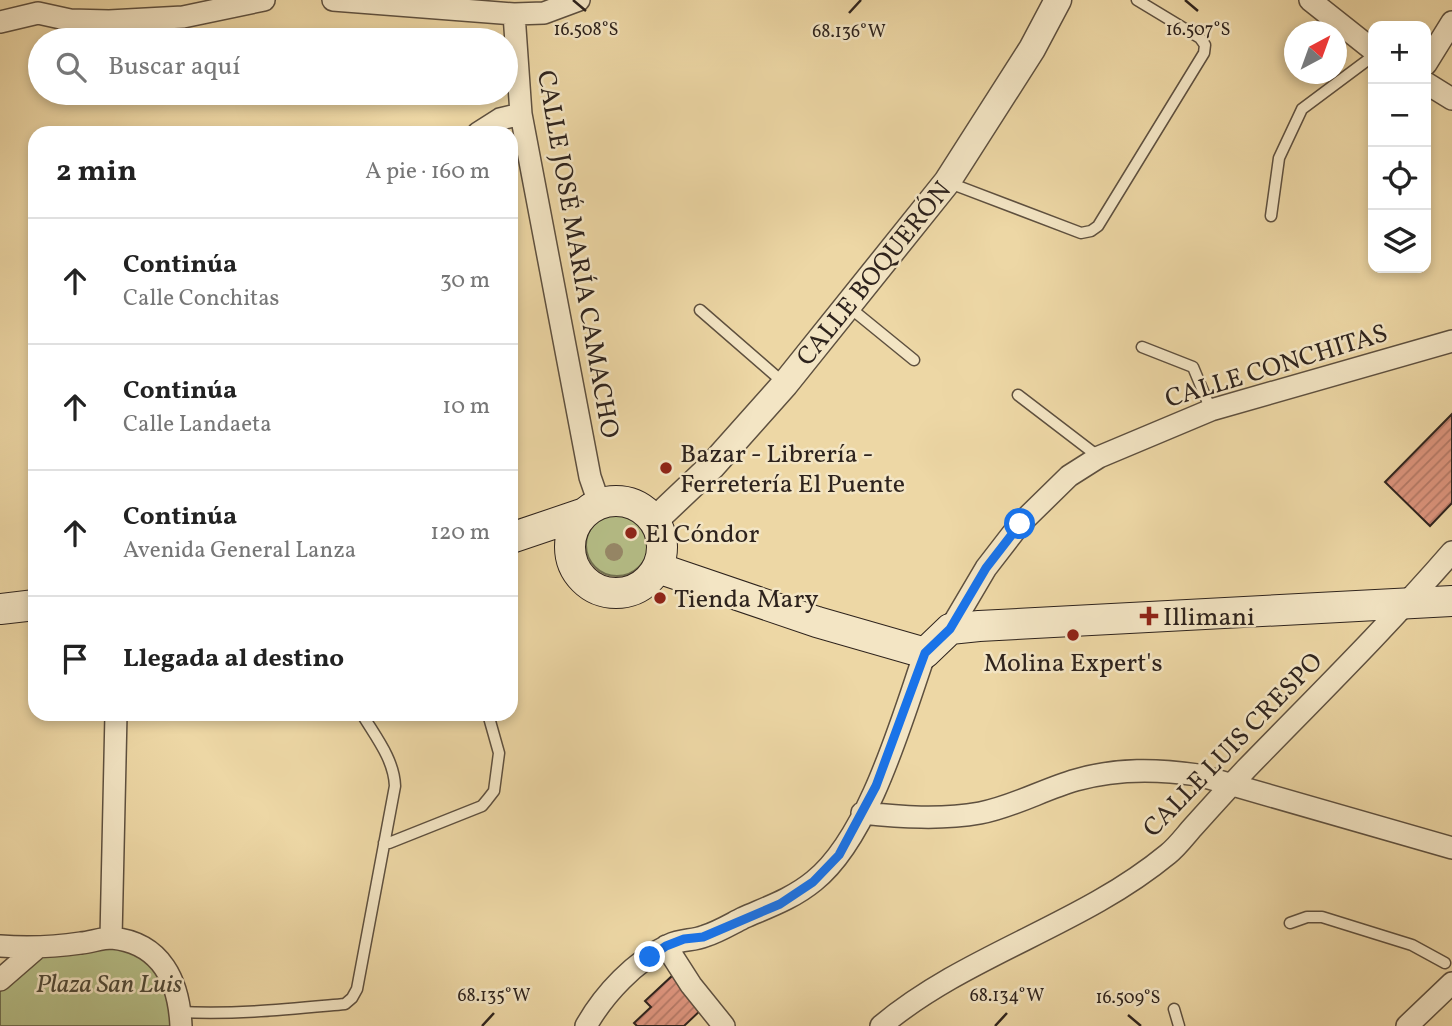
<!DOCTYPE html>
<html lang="es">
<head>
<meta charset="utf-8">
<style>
  :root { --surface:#fff; --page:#f2f2f2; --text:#222; --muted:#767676; --line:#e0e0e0 }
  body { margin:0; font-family:Vollkorn,serif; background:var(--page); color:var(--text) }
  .controls { position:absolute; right:21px; top:21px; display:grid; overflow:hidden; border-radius:14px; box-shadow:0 4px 10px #0003 }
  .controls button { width:63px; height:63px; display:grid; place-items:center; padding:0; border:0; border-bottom:2px solid var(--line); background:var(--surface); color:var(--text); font:35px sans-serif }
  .compass { position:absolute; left:1284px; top:21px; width:63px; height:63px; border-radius:50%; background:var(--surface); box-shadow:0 4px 10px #0003; rotate:41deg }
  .stop { position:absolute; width:21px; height:21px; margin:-16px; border:5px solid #1a73e8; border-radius:50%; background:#fff }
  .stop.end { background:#1a73e8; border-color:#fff; box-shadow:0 2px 7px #0008 }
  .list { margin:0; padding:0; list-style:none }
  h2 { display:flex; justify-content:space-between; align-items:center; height:91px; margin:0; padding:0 28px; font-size:30px }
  h2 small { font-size:23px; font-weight:400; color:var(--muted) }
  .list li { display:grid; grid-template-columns:46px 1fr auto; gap:21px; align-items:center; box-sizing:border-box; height:126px; padding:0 28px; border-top:2px solid var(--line) }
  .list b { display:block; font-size:26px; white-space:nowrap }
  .list p { margin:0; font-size:23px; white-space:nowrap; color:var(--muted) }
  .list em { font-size:23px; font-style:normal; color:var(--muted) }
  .icon { flex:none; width:38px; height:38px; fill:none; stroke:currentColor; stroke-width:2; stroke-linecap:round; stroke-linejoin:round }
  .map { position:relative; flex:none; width:1452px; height:1026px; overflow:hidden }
  .search { position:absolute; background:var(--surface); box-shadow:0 4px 10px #0003; left:28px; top:28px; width:490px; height:77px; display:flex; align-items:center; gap:18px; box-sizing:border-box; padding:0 24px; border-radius:38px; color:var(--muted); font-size:26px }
  .panel { position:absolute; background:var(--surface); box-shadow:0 4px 10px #0003; left:28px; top:126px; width:490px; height:595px; border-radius:21px }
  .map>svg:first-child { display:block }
</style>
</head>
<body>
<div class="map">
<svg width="1452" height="1026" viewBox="0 0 1452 1026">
  <defs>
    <pattern id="building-hatch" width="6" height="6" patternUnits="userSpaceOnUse" patternTransform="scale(1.75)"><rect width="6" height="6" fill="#de957e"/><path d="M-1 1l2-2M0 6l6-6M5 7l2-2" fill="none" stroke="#b47967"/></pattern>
  </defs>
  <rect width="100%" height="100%" fill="#edd7a5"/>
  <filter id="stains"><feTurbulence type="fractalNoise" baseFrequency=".00286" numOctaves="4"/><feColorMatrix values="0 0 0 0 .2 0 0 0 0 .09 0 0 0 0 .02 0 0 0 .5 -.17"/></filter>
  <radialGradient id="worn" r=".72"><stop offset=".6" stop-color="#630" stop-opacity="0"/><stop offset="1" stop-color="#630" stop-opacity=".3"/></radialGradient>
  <path fill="#b6bf88" stroke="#727152" stroke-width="2" d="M586 545a31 31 0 1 1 62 0a31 31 0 1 1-62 0Z
    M111,938L164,965L180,1026H0V980L38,947Z"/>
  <path fill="url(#building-hatch)" stroke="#2e231d" stroke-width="2" d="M1452,414V503L1430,526L1385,482Z
    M673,975L704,1007L684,1026H637L634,1023L651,1007L645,1001Z"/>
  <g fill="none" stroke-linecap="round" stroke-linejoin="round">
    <defs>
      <path id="service" d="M947,182L1081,233L1091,231L1098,226L1204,53L1205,45L1200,38L1137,0
        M1271,216L1279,158L1302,109L1373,56
        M849,307L914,360
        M700,310L785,384
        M1142,347L1193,367L1211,410
        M1018,395L1099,457
        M384,843H389L482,806L487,800L494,791L499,753L488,714
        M1290,923L1307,917H1322L1412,945L1445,963
        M1174,1009L1179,1026
        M180,1012C235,1015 290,1009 345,1004L352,998L357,989L395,786C394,759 375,736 362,714"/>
      <path id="minor" d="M333,0L514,14L544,13L579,0
        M1310,0L1373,50
        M514,14L521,114L590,477L599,503
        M0,22L38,13L70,20L109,21L183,17L264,0
        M1426,64L1452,22
        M1426,83L1452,99
        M478,133L500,119L521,114
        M950,629L986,568L1020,524L1069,476L1099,457L1211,410L1452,341
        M862,813C901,817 941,820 980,813C1013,807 1044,789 1076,780C1117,768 1157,769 1198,775L1452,848
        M111,938L116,714
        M0,946C27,948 54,947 81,943C91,942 102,938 112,938C162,943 179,982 181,1026
        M666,946L691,985L724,1026
        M0,980L38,947
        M586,1026C604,994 635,961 669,945C682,939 693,941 705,936C718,932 731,924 743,918C768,907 792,899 814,881C869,837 902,719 925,653
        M881,1026C967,954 1081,926 1168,854C1177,847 1185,836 1193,827C1211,807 1229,787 1247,768C1316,697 1387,627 1452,552
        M1407,1026L1452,983"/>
      <path id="tertiary" d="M655,520L712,466L785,384L947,182L1032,49L1058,0"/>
      <path id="secondary" d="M570 547a46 46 0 1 1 92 0a46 46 0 1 1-92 0Z
        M511,538L582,514
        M658,568L817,622L925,653L950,629L979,626L1452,601
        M0,609L35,605"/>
    </defs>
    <use href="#service" stroke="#5e503f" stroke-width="13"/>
    <use href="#minor" stroke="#5e503f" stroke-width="24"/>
    <use href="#tertiary" stroke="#5e503f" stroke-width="29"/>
    <use href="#secondary" stroke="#2e231d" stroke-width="32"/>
    <use href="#service" stroke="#f3e5c4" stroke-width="10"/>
    <use href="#minor" stroke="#f3e5c4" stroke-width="21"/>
    <use href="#tertiary" stroke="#f3e5c4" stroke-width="26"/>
    <use href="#secondary" stroke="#f3e5c4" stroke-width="30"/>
  </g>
  <circle fill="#978969" cx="614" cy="552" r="9"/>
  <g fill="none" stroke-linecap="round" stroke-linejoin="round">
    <path stroke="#1a73e8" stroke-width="9" d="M650,957L666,946L684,939L703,937L780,904L813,882L839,855L876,786L925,653L950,629L986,568L1020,524"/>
  </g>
  <path fill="none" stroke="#2e231d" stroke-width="2.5" d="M573,0L586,11M1185,0L1198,11M849,13L861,0M1128,1015L1141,1026M482,1026L494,1013M995,1026L1007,1013"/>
  <g fill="#8f2418" stroke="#f3e5c4" stroke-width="2.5">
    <circle cx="666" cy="468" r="7"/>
    <circle cx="631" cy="533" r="7"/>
    <circle cx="660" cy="598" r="7"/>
    <path d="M1145.5 605.5h7v7h7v7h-7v7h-7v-7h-7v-7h7z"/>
    <circle cx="1073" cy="635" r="7"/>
  </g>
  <g text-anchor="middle" stroke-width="5" stroke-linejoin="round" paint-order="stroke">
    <g font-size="26" fill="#2e231d" stroke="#f3e5c4">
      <text transform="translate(579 254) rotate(80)" y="9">CALLE JOSÉ MARÍA CAMACHO</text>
      <text transform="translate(873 273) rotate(-51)" y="9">CALLE BOQUERÓN</text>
      <text transform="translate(1276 365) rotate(-17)" y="9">CALLE CONCHITAS</text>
      <text transform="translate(1232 744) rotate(-46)" y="9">CALLE LUIS CRESPO</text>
    </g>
    <g font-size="26" fill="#2e231d" stroke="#f3e5c4" text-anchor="start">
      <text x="680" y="462">Bazar - Librería -<tspan x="680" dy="30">Ferretería El Puente</tspan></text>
      <text x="645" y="542">El Cóndor</text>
      <text x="674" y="607">Tienda Mary</text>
      <text x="1163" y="625">Illimani</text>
      <text x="1073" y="671" text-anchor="middle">Molina Expert's</text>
    </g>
    <g font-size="26" font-style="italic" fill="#504a38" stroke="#f3e5c4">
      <text x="109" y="992">Plaza San Luis</text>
    </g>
  </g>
  <g font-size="18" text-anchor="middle" fill="#2e231d" stroke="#f3e5c4" stroke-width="5" stroke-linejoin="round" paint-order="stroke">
    <text x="586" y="35">16.508°S</text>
    <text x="1198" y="35">16.507°S</text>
    <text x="849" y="37">68.136°W</text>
    <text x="494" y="1001">68.135°W</text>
    <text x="1007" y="1001">68.134°W</text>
    <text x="1128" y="1003">16.509°S</text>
  </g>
  <rect width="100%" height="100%" filter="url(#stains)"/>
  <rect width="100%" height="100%" fill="url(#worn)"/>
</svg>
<div class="controls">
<button>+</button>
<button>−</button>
<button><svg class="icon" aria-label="locate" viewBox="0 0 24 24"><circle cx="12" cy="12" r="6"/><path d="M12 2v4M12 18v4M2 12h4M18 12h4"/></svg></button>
<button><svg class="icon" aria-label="layers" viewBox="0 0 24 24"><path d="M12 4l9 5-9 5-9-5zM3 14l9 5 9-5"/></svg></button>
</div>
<svg class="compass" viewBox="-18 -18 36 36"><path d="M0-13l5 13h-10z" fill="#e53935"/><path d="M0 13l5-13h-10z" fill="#767676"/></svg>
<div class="stop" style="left:1020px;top:524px"></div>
<div class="stop end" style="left:650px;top:957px"></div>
<div class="search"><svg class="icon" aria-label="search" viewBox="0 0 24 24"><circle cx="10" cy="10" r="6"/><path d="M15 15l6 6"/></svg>Buscar aquí</div>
<section class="panel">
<h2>2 min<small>A pie · 160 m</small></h2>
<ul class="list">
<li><svg class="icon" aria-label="ahead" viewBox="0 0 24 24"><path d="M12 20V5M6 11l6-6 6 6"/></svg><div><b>Continúa</b><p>Calle Conchitas</p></div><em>30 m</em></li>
<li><svg class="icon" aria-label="ahead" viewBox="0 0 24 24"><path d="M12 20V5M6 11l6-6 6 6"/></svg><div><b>Continúa</b><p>Calle Landaeta</p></div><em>10 m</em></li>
<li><svg class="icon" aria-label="ahead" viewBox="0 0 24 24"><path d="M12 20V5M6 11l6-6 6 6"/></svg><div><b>Continúa</b><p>Avenida General Lanza</p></div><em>120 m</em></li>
<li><svg class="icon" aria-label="arrive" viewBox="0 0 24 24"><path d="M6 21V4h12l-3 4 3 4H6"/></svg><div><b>Llegada al destino</b></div></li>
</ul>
</section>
</div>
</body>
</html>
